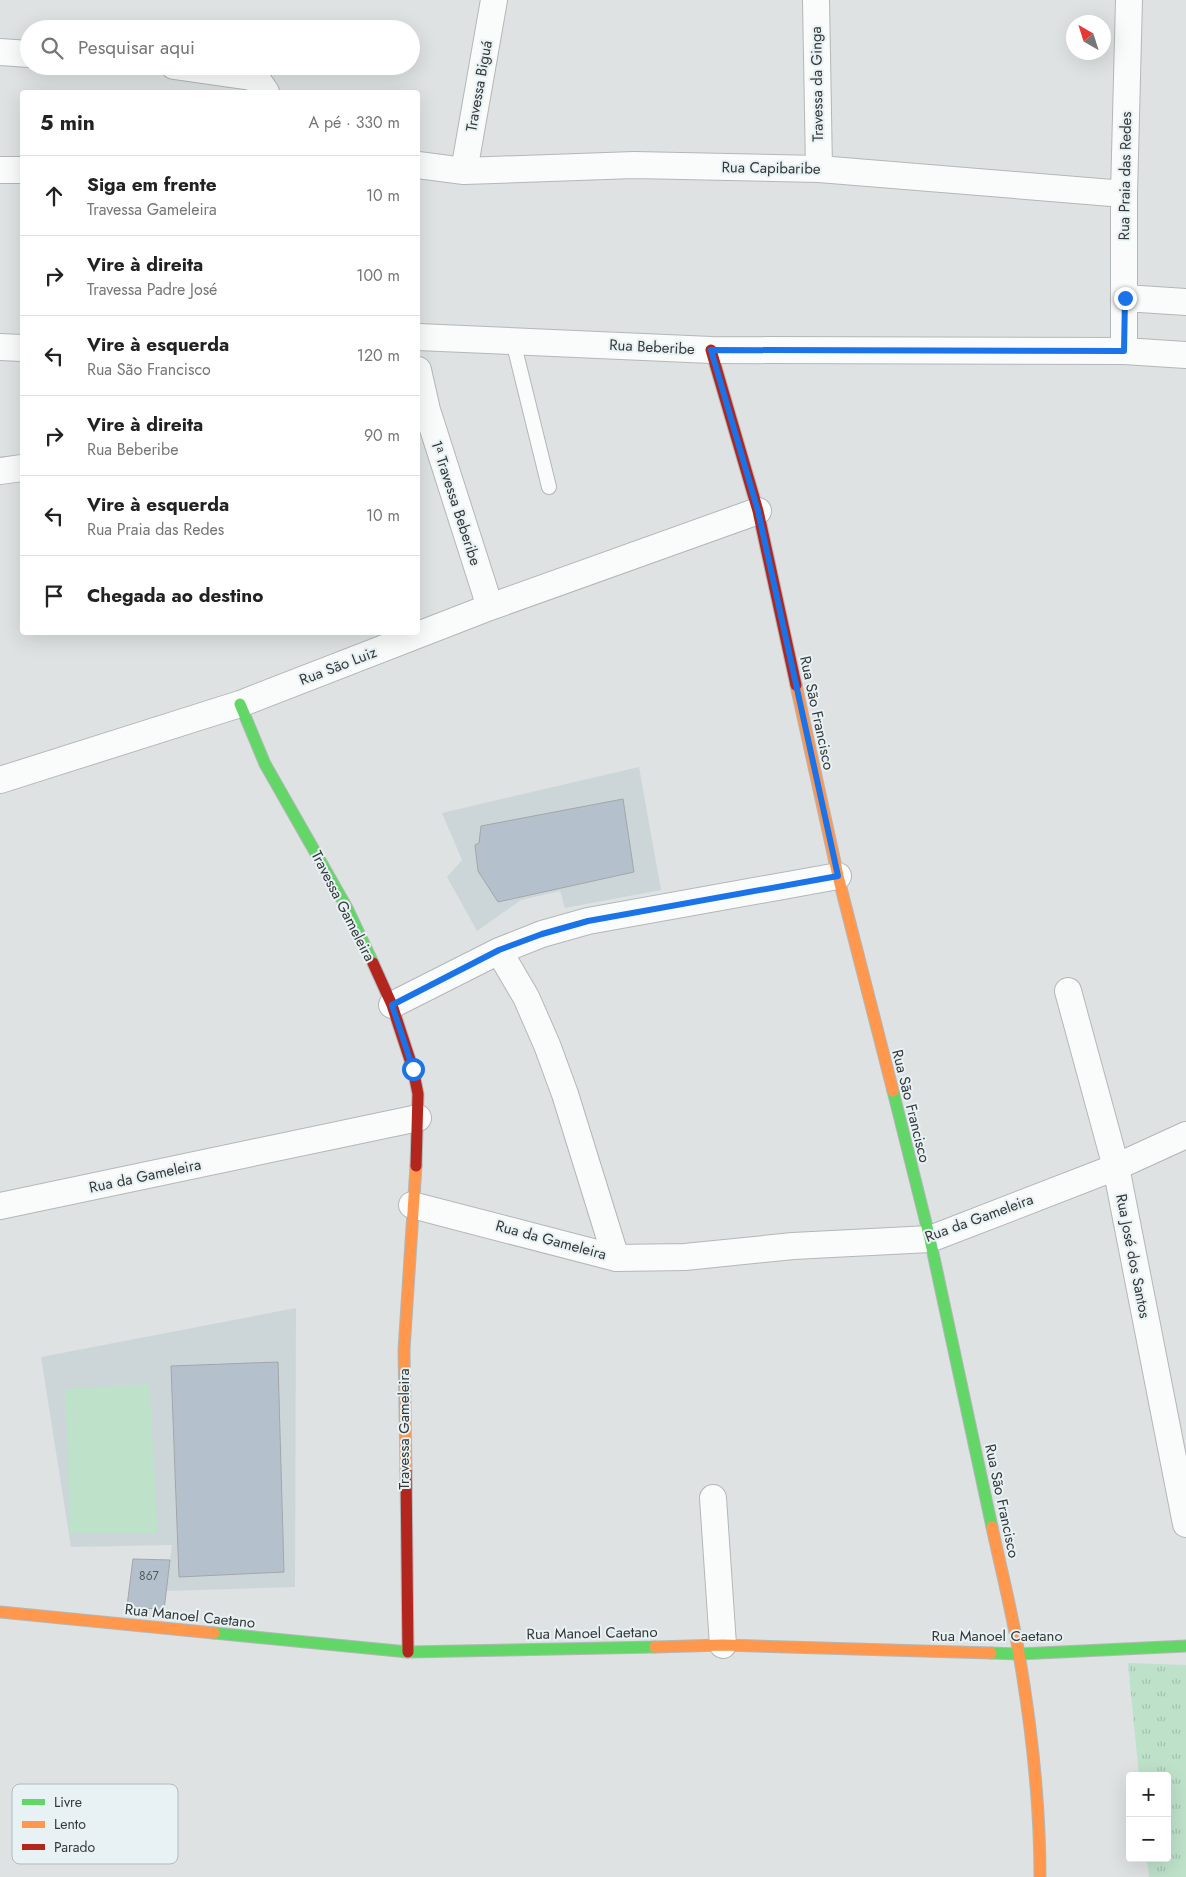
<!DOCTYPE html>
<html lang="pt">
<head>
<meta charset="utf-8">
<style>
  :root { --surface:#fff; --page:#f2f2f2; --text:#222; --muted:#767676; --line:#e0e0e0 }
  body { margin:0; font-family:Jost,sans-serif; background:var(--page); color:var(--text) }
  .controls { position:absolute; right:15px; bottom:15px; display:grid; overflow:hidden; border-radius:5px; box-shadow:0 5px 20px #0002 }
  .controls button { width:45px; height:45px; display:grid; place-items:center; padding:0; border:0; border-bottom:1px solid var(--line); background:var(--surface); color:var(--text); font:25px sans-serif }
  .compass { position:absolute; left:1066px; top:15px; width:45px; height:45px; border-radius:50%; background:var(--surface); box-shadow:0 5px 20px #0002; rotate:321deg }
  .stop { position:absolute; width:15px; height:15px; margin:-11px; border:4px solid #1a73e8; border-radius:50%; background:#fff }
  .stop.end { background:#1a73e8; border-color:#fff; box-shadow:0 1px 5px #0008 }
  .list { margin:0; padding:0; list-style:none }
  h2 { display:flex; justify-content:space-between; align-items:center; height:65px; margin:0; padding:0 20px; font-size:21px }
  h2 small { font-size:16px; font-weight:400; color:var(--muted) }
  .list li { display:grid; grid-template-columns:32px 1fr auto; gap:15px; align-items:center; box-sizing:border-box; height:80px; padding:0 20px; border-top:1px solid var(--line) }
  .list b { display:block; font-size:19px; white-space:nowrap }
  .list p { margin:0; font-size:16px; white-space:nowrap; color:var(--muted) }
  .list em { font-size:16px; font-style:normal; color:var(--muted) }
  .icon { flex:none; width:28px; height:28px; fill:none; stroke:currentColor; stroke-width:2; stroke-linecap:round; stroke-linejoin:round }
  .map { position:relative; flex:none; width:1186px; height:1877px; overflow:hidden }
  .search { position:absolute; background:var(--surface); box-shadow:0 5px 20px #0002; left:20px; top:20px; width:400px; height:55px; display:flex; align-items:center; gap:12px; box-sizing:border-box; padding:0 18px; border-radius:28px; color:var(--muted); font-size:19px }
  .panel { position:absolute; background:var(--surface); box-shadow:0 5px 20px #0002; left:20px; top:90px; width:400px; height:545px; border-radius:5px }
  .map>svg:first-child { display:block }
</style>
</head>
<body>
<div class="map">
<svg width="1186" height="1877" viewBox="0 0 1186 1877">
  <defs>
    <pattern id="grass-tufts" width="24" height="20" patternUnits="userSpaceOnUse" patternTransform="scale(1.25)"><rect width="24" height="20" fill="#bee1ca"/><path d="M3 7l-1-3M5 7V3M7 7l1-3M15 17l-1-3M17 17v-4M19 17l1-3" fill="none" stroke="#a4c2ae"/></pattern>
  </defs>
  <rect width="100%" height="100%" fill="#dee2e3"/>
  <path fill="#ccd6d9" d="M639,767L661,890L565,908L560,891L521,900L477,931L447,877L462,860L442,813Z
    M296,1308L295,1587L166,1591L172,1545L71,1547L41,1357Z"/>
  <path fill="url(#grass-tufts)" d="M1128,1663L1186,1665V1877H1149L1147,1858H1167V1776H1139Z"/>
  <path fill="#bee1ca" d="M149,1384L158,1533L70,1534L65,1389Z"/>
  <path fill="#b4c1cc" stroke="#a3a6a7" d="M623,799L634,872L498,902L478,871L475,845L479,843L481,826Z
    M278,1362L284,1572L179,1577L171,1366Z
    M133,1559L170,1560L164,1610L127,1606Z"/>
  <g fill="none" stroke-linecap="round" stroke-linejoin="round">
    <defs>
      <path id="lane" d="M513,341L549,487"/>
      <path id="street" d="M816,0L819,169
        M0,52L29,54
        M174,66L251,77L259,82L266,92
        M418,165L464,171L634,165L819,169L1124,194
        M0,170H22
        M464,171L494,0
        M1125,298L1186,302
        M418,337L711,350L1124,351L1186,355
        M0,347L22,348
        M1124,351V194L1129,0
        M418,370L427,410L490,607
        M0,471L22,468
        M0,780L240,704L490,607L758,511
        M499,951L526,997L547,1045L565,1094L616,1258
        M1068,991L1116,1167L1186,1524
        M392,1005L499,951L542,934L588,921L838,876
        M412,1205L616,1258L685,1257L793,1246L930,1239L1116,1167L1186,1135
        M0,1206L418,1118
        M713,1498L723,1645"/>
      <path id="fast" d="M240,704L265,764L347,908L373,963
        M893,1091L930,1239L992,1527
        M214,1633L408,1652L655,1647
        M991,1653L1019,1654L1186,1646"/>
      <path id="slow" d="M796,685L838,876L893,1091
        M406,1471L404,1350L416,1166
        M992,1527C1001,1569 1012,1612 1019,1654C1031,1724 1040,1806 1040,1877
        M0,1612L214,1633
        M655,1647L723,1645L991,1653"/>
      <path id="jam" d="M711,350L758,511L796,685
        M373,963L392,1005L413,1069L418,1094L416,1166
        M406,1471L408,1652"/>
    </defs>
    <use href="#lane" stroke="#b4b7b8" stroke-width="16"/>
    <use href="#street" stroke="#b4b7b8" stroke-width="28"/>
    <use href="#fast" stroke="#b4b7b8" stroke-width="13"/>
    <use href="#slow" stroke="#b4b7b8" stroke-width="13"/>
    <use href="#jam" stroke="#b4b7b8" stroke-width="13"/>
    <use href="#lane" stroke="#fafbfb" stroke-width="14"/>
    <use href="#street" stroke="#fafbfb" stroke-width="26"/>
    <use href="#fast" stroke="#63d668" stroke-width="11"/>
    <use href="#slow" stroke="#ff974d" stroke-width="11"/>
    <use href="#jam" stroke="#b3261e" stroke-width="11"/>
  </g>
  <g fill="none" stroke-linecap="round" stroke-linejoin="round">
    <path stroke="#1a73e8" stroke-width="6" d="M413,1069L392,1005L499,950L542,934L588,921L838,876L758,511L711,350L1124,351L1125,298"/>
  </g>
  <g text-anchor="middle" stroke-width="4" stroke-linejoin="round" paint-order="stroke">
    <g font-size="12" fill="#545a5e">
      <text x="149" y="1580">867</text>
    </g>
    <g font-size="15" fill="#343839" stroke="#e8f1f3">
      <text transform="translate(817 84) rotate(-91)" y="5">Travessa da Ginga</text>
      <text transform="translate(479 86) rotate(-80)" y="5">Travessa Biguá</text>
      <text transform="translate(771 168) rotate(1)" y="5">Rua Capibaribe</text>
      <text transform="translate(1125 176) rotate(-89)" y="5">Rua Praia das Redes</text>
      <text transform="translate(652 347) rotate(3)" y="5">Rua Beberibe</text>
      <text transform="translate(456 503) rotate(72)" y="5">1ᵃ Travessa Beberibe</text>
      <text transform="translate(338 666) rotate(-21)" y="5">Rua São Luiz</text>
      <text transform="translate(817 713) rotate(78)" y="5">Rua São Francisco</text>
      <text transform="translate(343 906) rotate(63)" y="5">Travessa Gameleira</text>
      <text transform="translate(911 1106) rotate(76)" y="5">Rua São Francisco</text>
      <text transform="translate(145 1176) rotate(-12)" y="5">Rua da Gameleira</text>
      <text transform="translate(979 1218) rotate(-20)" y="5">Rua da Gameleira</text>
      <text transform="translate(551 1240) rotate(15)" y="5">Rua da Gameleira</text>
      <text transform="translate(1133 1256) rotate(79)" y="5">Rua José dos Santos</text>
      <text transform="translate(404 1429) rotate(-90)" y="5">Travessa Gameleira</text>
      <text transform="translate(1002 1501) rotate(78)" y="5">Rua São Francisco</text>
      <text transform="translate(190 1616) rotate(6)" y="5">Rua Manoel Caetano</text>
      <text transform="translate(592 1633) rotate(-1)" y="5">Rua Manoel Caetano</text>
      <text x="997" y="1641">Rua Manoel Caetano</text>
    </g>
  </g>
  <rect x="12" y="1784" width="166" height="80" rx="8" fill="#e8f1f3" stroke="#b2babb" stroke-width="1"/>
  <rect x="22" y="1799" width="23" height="6" fill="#63d668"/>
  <rect x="22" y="1821" width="23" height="7" fill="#ff974d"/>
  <rect x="22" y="1844" width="23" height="6" fill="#b3261e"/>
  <g font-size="14" fill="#343839">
    <text x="54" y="1807">Livre</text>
    <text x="54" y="1829">Lento</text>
    <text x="54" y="1852">Parado</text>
  </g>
</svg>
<div class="controls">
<button>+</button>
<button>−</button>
</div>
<svg class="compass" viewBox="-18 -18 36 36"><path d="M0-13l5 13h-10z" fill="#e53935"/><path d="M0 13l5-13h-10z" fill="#767676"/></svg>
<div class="stop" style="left:413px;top:1069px"></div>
<div class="stop end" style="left:1125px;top:298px"></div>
<div class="search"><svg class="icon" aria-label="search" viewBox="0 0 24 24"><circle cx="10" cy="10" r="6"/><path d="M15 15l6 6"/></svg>Pesquisar aqui</div>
<section class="panel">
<h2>5 min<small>A pé · 330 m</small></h2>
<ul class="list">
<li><svg class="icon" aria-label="ahead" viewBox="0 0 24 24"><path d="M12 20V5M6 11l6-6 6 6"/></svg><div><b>Siga em frente</b><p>Travessa Gameleira</p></div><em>10 m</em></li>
<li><svg class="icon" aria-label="right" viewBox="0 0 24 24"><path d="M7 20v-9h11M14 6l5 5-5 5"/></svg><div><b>Vire à direita</b><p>Travessa Padre José</p></div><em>100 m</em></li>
<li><svg class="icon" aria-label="left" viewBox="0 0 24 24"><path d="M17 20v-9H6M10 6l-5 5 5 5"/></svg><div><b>Vire à esquerda</b><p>Rua São Francisco</p></div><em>120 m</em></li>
<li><svg class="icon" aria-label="right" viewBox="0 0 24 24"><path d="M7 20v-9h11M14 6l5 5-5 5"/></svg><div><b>Vire à direita</b><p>Rua Beberibe</p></div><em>90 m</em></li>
<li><svg class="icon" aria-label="left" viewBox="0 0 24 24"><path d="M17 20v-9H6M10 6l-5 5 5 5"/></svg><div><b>Vire à esquerda</b><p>Rua Praia das Redes</p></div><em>10 m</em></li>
<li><svg class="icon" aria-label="arrive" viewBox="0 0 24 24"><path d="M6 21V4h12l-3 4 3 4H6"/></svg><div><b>Chegada ao destino</b></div></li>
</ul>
</section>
</div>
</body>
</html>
